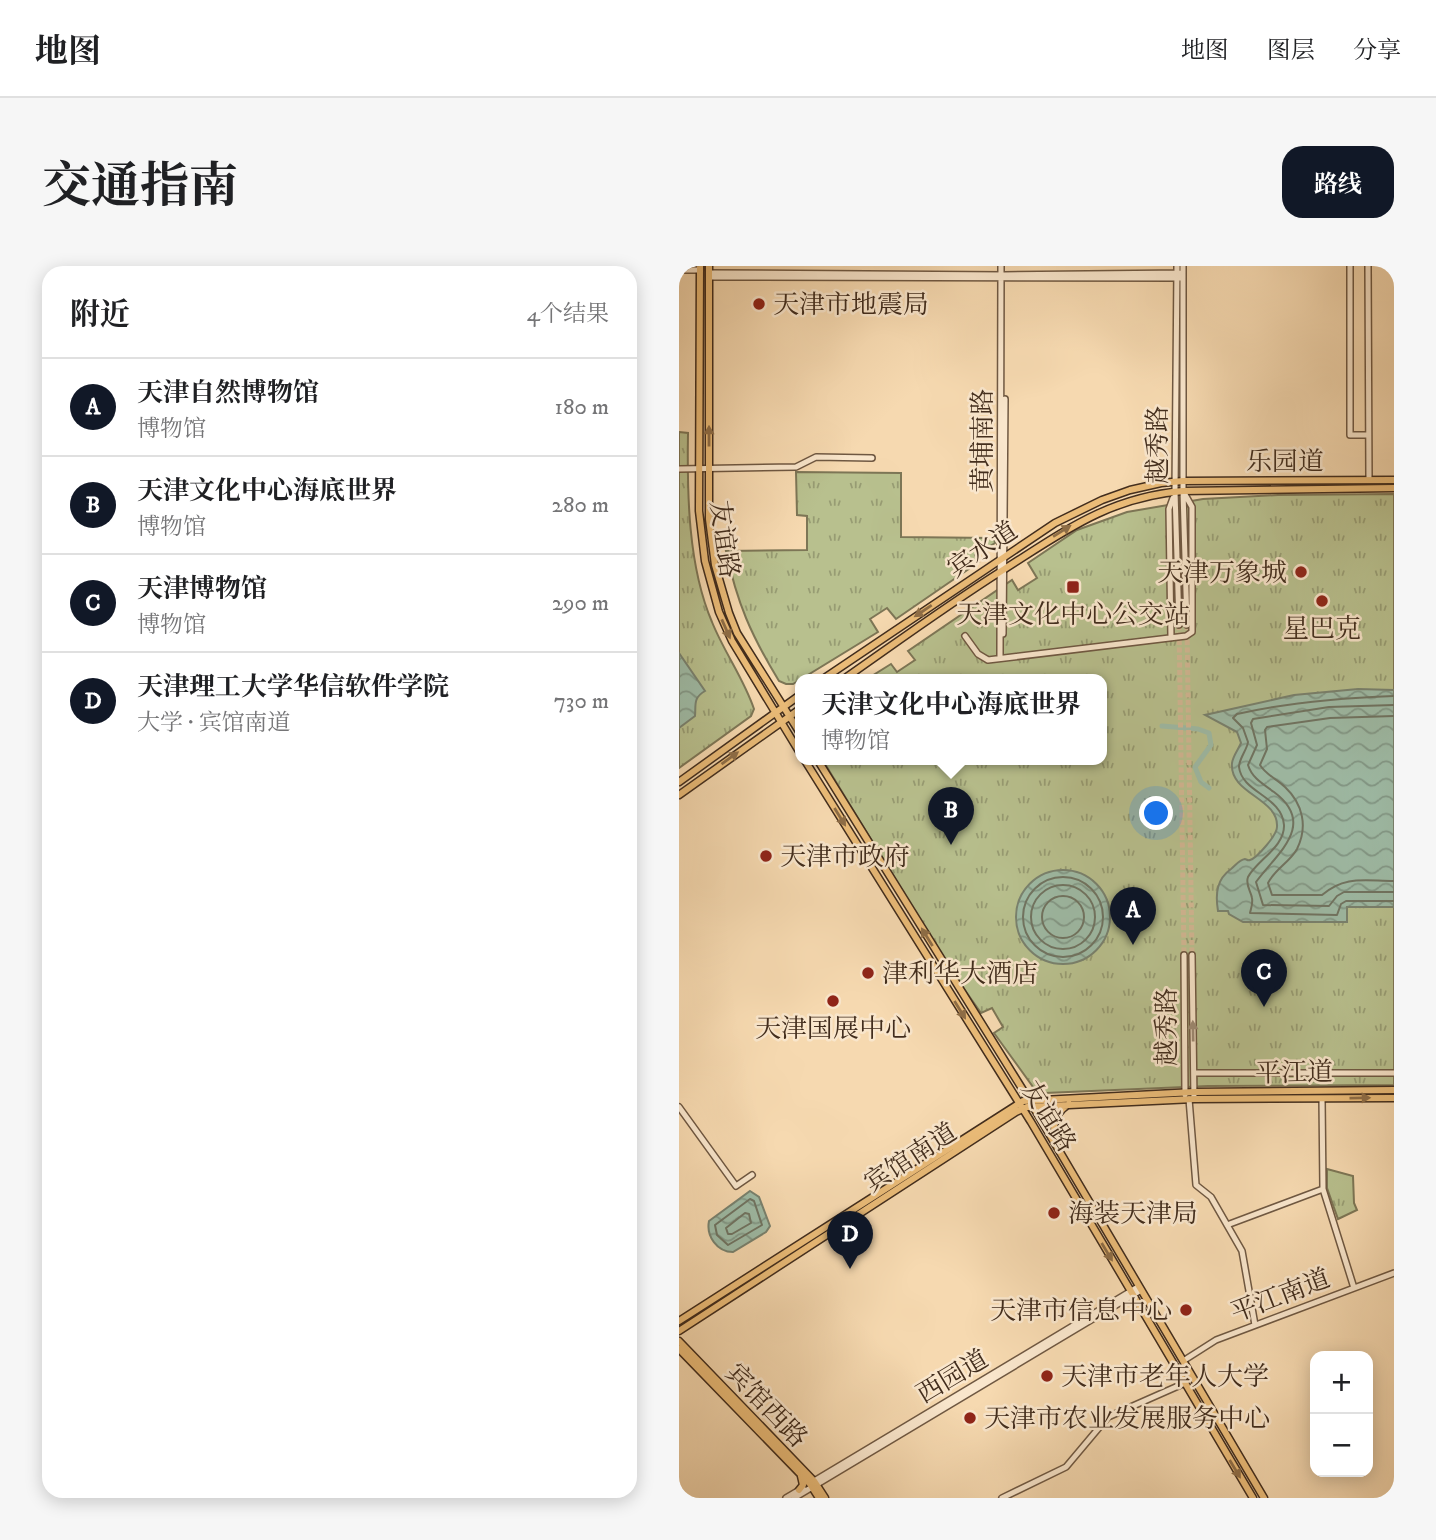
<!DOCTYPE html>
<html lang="zh">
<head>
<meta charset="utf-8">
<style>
  :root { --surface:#fff; --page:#f6f6f6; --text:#202124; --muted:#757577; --line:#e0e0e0; --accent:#111827 }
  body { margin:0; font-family:"IM FELL DW Pica","Noto Serif SC",serif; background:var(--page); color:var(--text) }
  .controls { position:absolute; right:21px; bottom:21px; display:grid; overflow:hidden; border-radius:14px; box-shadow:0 4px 18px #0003 }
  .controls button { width:63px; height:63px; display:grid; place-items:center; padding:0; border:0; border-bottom:2px solid var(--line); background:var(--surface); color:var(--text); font:35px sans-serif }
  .you { position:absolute; left:478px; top:548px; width:24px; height:24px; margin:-18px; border:5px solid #fff; border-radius:50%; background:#1a73e8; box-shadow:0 0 0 10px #1a73e833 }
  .badge { display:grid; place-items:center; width:46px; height:46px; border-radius:50%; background:var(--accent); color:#fff; font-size:23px; font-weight:700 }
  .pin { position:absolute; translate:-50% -58px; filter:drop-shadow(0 2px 4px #0008) }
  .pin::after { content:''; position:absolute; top:37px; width:24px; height:21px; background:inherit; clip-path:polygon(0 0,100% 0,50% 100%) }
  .popup { position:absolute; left:116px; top:408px; width:312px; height:91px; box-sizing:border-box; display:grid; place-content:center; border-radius:14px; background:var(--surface); filter:drop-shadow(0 2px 5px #0005); font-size:23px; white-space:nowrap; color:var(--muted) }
  .popup b { font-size:26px; color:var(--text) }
  .popup::after { content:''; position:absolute; left:50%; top:100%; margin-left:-14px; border:14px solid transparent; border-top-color:var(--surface) }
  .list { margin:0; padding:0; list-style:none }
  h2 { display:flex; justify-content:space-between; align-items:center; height:91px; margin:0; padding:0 28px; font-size:30px }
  h2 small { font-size:23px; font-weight:400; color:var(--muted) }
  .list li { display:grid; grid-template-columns:46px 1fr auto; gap:21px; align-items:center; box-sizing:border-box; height:98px; padding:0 28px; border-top:2px solid var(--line) }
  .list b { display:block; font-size:26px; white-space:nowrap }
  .list p { margin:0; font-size:23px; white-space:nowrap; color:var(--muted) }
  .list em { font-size:23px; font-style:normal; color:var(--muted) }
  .map { position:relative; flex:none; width:715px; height:1232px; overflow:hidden; border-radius:21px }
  header { display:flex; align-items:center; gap:42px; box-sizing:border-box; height:98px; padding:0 35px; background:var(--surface); border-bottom:2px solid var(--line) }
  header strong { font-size:33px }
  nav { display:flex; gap:38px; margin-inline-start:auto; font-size:24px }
  .intro { display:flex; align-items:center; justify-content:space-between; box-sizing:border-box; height:168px; padding:0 42px }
  h1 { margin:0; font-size:49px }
  .button { padding:18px 32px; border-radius:21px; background:var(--accent); color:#fff; font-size:24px; font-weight:700 }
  main { display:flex; gap:42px; padding:0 42px }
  aside { flex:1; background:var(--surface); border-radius:21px; box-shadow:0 4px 18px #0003 }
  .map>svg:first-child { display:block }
</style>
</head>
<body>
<header>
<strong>地图</strong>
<nav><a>地图</a><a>图层</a><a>分享</a></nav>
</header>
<div class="intro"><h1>交通指南</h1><a class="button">路线</a></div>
<main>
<aside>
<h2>附近<small>4个结果</small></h2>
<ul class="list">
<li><span class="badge">A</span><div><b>天津自然博物馆</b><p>博物馆</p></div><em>180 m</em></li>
<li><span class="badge">B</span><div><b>天津文化中心海底世界</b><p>博物馆</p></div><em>280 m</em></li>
<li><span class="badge">C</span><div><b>天津博物馆</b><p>博物馆</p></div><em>290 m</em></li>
<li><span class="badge">D</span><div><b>天津理工大学华信软件学院</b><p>大学 · 宾馆南道</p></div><em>730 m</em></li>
</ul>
</aside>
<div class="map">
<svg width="715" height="1232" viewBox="0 0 715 1232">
  <defs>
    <pattern id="park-tufts" width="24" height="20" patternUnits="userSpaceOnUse" patternTransform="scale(1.75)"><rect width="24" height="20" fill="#b8c08e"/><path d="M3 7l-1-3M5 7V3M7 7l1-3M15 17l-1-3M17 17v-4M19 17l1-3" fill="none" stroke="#979c73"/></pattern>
    <pattern id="water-waves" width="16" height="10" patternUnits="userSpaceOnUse" patternTransform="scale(1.75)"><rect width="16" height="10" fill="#9ebba6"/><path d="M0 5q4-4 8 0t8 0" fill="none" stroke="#829887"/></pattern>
  </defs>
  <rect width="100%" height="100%" fill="#f6d9b0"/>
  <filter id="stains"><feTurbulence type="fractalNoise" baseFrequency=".00286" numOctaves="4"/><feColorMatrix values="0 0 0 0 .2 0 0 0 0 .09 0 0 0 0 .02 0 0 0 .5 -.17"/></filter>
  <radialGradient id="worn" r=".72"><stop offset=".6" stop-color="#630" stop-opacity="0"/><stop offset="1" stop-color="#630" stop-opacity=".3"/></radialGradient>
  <path fill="url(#park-tufts)" stroke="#7d7656" stroke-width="2" d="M0,166L9,167C8,227 9,300 33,356C45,386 65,413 75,443L72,450L0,502Z
    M117,206L222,207V271L315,272L316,277L296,289L300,296L217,353L208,342L191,353L199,366L114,418H107L100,415C72,369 58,337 47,285L128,284V250L118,249Z
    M715,228V819L529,820L366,827L357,825L315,767L324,761L313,742L302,747L271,703L143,493H422V413H188L212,398L218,406L236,394L229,385L333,314L339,324L358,312L349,297L398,264L448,246L524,233L599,229Z
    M648,903L674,910L675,937L678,944L659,953L648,922Z"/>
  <path fill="url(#water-waves)" stroke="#79826f" stroke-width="2" d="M0,387L26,425C14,432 17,438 16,450L0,462Z
    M679,423L715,424V641H668V656H564L550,648L549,645H539C536,627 538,613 552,603C557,599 560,594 566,593C567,593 569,595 571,594C578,592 598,569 598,561C600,532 550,528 553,497C554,490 559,484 562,477L558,466L526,449L615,429Z
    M337 651a47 47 0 1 1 94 0a47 47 0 1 1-94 0Z
    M71,925L80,931L91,960L87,966L54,986C38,986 27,970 30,955Z"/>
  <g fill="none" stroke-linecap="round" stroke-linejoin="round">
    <path stroke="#707462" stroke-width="2" d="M715,430C661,432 611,436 558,448L554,452L564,462L569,476C568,484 560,492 560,501C563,527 603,530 605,559C606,581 578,594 569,611C566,619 572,625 573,632C574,638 572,642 571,647L658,649L662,638L667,635H715
      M715,439L650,441L574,453L572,457L578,479L569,499C573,512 584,518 595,526C639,559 597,588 577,616L584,639L650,640L658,630L665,626H715
      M715,450L651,452L588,461L586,464L588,483L581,499C587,509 598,513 606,521C624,538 629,561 618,583C611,596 596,603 589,617L593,629H643C666,609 686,615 715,615
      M344 651a40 40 0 1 1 80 0a40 40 0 1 1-80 0Z
      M352 651a32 32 0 1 1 64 0a32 32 0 1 1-64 0Z
      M363 651a21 21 0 1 1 42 0a21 21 0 1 1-42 0Z
      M71,933L75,935L83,959L49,979L38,969L36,959Z
      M66,947L70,948L72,957L53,968H49L47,962Z"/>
    <path stroke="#9ebba6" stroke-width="5" d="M483,460L519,463L530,467L532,479L516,501L522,516L530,522"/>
    <path stroke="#d2b793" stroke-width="5" stroke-dasharray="5 2.5" stroke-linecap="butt" d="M500,359L505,689
      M508,359L513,689"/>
    <defs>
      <path id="minor" d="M498,0L496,225L500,359
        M504,0V225L508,359
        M671,0V169H689
        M689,0L690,214
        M0,4H21
        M30,7L325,9L504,7
        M30,11L504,12
        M0,203L117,201L137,191L193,192
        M324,368L326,133
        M286,370L299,388L309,394L507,370L513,366V241L504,225
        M492,372L490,243L494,232
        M321,392L322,0
        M505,689L506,829
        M513,689L515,833
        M515,807H715
        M510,833L517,919L532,931L563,985L576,1059
        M643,833L644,923L675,1022
        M0,841L57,920L73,909
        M548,959L644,923
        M504,1095L537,1074L715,1007
        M132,1217L459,1021
        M107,1232L124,1222
        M115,1232L462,1024
        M323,1232L387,1201L429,1151L506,1117"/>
      <path id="major" d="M21,0L20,245L26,295L40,346L53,375L121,487
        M30,0V253L36,299L50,347L58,367L121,467
        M144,413L376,257L423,234L451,224L482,217L504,215L715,214
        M165,413C218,376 270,338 324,304C384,266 430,231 504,225L715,222
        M125,493L352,856L574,1232
        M138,493L352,837L585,1232
        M0,516L121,429
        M0,529L121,443
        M377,874C372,859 377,846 390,838
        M0,1055L344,835L515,826L715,824
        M0,1065L337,846L348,841L515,833L715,832
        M0,1075L135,1215L146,1232
        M0,1083L131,1218L140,1232
        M120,1224L124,1219L122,1210"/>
    </defs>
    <use href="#minor" stroke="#6f5842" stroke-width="8"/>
    <use href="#major" stroke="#422d1d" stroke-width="9"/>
    <use href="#minor" stroke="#f9e6cc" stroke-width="5"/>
    <use href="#major" stroke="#ebbc78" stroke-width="6"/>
  </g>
  <defs><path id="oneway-solid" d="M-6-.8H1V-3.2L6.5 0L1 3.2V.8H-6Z" transform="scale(1.75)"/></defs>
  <g fill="#8e6d46">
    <use href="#oneway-solid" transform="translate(30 170) rotate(-90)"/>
    <use href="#oneway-solid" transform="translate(383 265) rotate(-32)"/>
    <use href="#oneway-solid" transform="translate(244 345) rotate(146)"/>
    <use href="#oneway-solid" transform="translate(47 363) rotate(66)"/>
    <use href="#oneway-solid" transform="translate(51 492) rotate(-36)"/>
    <use href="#oneway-solid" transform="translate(161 551) rotate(58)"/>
    <use href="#oneway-solid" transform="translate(248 671) rotate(-122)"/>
    <use href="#oneway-solid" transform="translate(281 744) rotate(58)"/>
    <use href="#oneway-solid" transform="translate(681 832) rotate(-1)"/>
    <use href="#oneway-solid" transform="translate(428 986) rotate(59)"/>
    <use href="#oneway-solid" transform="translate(556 1203) rotate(59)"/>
  </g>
  <use fill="#9e8a74" href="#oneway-solid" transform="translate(514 765) rotate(-91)"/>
  <g fill="#8f2418" stroke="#f9e6cc" stroke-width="2.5">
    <circle cx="80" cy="38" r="7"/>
    <circle cx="622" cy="306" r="7"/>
    <rect x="387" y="314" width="14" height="14" rx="3.5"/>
    <circle cx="643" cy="335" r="7"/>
    <circle cx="87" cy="590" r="7"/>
    <circle cx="189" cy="707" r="7"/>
    <circle cx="154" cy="735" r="7"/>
    <circle cx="375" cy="947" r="7"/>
    <circle cx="507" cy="1044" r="7"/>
    <circle cx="368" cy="1110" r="7"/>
    <circle cx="291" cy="1152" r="7"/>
  </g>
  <g text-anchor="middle" stroke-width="5" stroke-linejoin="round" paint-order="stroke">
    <g font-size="26" fill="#422d1d" stroke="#f9e6cc" text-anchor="start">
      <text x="94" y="47">天津市地震局</text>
      <text x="608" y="315" text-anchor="end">天津万象城</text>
      <text x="394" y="357" text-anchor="middle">天津文化中心公交站</text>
      <text x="643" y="371" text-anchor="middle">星巴克</text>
      <text x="101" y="599">天津市政府</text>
      <text x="203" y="716">津利华大酒店</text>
      <text x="154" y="771" text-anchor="middle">天津国展中心</text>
      <text x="389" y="956">海装天津局</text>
      <text x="493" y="1053" text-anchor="end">天津市信息中心</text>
      <text x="382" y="1119">天津市老年人大学</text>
      <text x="305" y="1161">天津市农业发展服务中心</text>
    </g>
    <g font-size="26" fill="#422d1d" stroke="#f9e6cc">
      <text transform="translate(303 175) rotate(-90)" y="9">黄埔南路</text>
      <text transform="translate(478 179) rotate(-90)" y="9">越秀路</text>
      <text x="606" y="204">乐园道</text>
      <text transform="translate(46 273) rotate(82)" y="9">友谊路</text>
      <text transform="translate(303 283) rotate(-34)" y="9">宾水道</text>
      <text transform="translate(487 761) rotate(-90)" y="9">越秀路</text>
      <text transform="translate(615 806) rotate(-1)" y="9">平江道</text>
      <text transform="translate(370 850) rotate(58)" y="9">友谊路</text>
      <text transform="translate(231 891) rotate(-33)" y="9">宾馆南道</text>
      <text transform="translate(601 1029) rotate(-21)" y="9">平江南道</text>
      <text transform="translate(273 1110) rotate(-31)" y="9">西园道</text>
      <text transform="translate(88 1139) rotate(46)" y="9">宾馆西路</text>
    </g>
  </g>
  <rect width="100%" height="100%" filter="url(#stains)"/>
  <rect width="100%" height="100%" fill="url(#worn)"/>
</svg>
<div class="controls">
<button>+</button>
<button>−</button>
</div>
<div class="you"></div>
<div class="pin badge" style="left:454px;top:679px">A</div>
<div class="pin badge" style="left:272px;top:579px">B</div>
<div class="popup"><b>天津文化中心海底世界</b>博物馆</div>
<div class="pin badge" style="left:585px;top:741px">C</div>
<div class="pin badge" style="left:171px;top:1003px">D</div>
</div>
</main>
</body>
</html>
